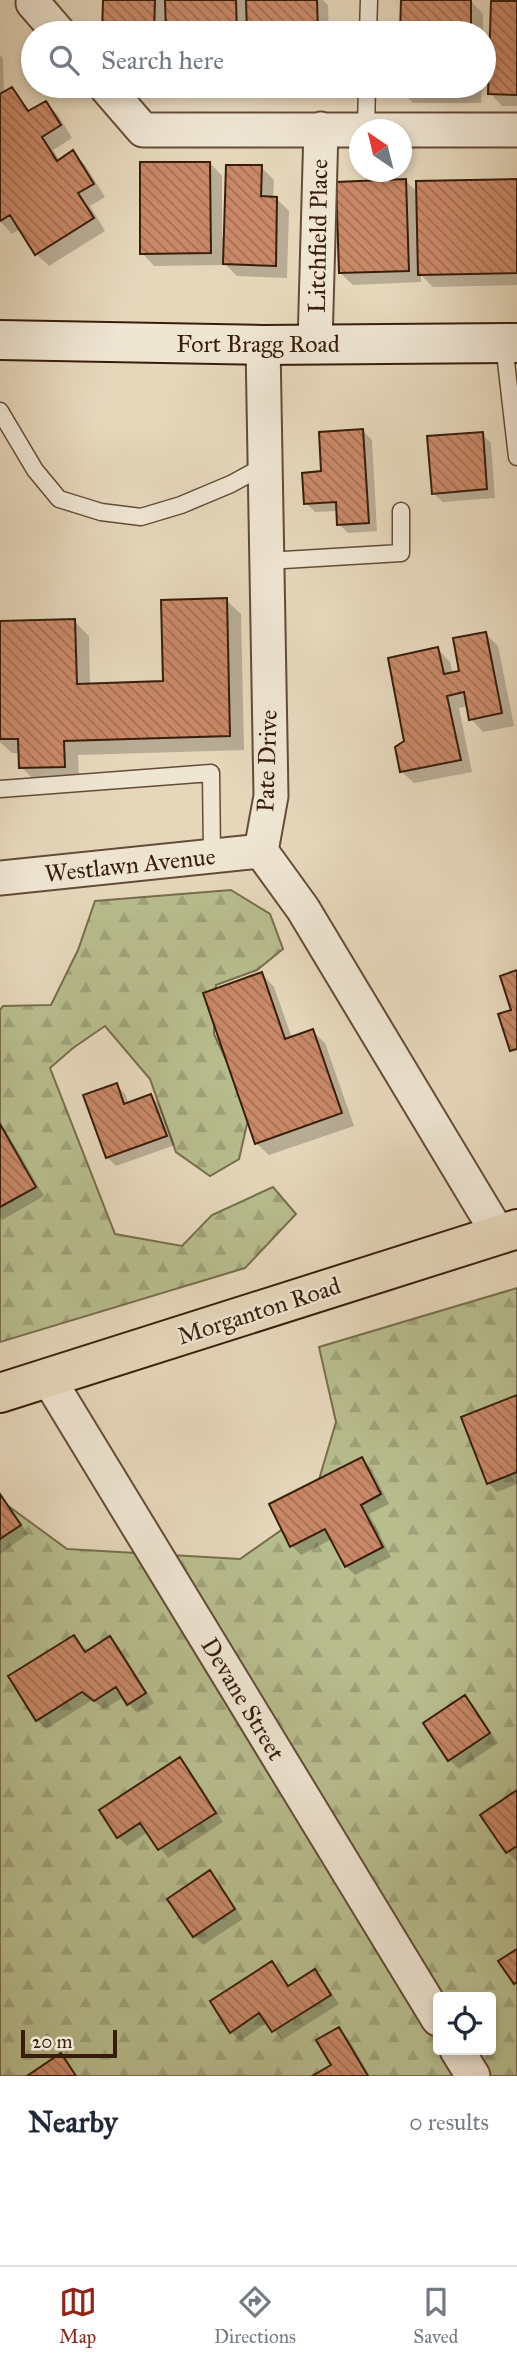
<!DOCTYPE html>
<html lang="en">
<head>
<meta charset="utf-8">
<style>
  :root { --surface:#fff; --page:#f2f2f3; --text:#1f2937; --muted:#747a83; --line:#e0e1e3; --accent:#8f2418 }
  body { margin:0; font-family:"IM FELL Great Primer",serif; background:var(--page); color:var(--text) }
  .controls { position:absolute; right:21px; bottom:21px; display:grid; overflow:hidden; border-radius:7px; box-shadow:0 4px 10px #0003 }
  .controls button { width:63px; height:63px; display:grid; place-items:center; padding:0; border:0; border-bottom:2px solid var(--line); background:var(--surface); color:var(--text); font:35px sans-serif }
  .compass { position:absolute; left:349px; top:119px; width:63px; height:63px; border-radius:50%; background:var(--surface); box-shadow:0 4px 10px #0003; rotate:325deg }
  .scale { position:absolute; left:21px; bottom:18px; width:96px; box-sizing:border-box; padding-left:7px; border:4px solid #381e0a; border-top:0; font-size:19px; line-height:24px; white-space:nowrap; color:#381e0a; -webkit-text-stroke:5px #efe5d3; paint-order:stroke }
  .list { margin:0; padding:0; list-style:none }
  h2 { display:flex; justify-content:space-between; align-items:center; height:91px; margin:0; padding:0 28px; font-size:30px }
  h2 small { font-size:23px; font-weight:400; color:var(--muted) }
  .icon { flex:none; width:38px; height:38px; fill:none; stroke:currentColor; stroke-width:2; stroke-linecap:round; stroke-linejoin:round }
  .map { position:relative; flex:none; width:517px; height:2076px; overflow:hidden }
  .search { position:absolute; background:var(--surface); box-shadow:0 4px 10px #0003; left:21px; right:21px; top:21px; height:77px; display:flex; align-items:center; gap:18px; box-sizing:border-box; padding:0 24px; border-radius:38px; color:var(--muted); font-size:26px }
  .sheet { height:189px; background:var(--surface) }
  nav { display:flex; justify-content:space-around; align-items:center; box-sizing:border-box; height:98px; border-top:2px solid var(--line); background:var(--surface); font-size:19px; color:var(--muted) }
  nav a { display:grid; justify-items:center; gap:4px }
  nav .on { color:var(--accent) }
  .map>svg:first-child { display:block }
</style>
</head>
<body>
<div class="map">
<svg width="517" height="2076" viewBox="0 0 517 2076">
  <defs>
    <pattern id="forest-firs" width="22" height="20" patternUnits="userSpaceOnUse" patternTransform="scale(1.75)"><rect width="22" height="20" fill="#b8bd8e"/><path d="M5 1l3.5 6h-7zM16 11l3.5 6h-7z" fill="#9fa279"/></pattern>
    <pattern id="building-back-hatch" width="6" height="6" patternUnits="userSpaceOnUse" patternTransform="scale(1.75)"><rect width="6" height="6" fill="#c98868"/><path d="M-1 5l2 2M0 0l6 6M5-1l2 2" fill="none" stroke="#a46f54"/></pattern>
  </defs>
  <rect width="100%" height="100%" fill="#e6d7bb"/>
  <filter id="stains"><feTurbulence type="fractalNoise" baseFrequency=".00286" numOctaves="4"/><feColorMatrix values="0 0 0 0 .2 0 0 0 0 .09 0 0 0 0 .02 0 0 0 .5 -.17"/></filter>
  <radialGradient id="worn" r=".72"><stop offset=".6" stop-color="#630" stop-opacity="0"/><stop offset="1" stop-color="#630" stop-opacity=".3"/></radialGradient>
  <path fill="url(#forest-firs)" stroke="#786e4c" stroke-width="2" fill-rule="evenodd" d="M231,890L270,914L283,949L257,970L216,985L214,1034L250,1111L239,1159L210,1176L176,1152L150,1079L105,1026L73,1048L50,1068L115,1234L182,1246L212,1215L273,1187L296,1214L245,1268L0,1342V1010L3,1006L51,1005L78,950L95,901Z
    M517,1288V2076H0V1500L67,1549L240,1559L310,1510L336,1422L319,1347ZM438,1997H491V2050H438Z"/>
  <path fill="#0003" d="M105,0H323L328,5L329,33H104Z
    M403,1H471L483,14V33H402Z
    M517,3V106H502L490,93Z
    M0,55L3,58L4,94L12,89L31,112L46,103L58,115L72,138L53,150L60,161L73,153L85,165L105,197L90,206L105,231L49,266L36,254L20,229L12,234L0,221Z
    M177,86H250L251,88L182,91Z
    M252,86H331V94L263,97Z
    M401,86H482L481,103H413L401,90Z
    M210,163L222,176V238H226L261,167L274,180L273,198L277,199L289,211L287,278L237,276L223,262V265L154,266L142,253Z
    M405,180L418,193L517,180V285L433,287L421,275V282L353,285L340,273Z
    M363,431L372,440L377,531L348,533L339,524L338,511L315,512L306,503L323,473Z
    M482,434L491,443L495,498L443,502L433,493Z
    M226,600L241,614L244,750L78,755L79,781L36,782L21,767V753H12L0,742V623L74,621L89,636L90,685L165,683Z
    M485,633L498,646L514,726L483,732L471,719L468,706L459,708L472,772L414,783L401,771L406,742L438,649L450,662L453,674L461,672Z
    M262,974L274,987L292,1038L312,1031L325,1043L354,1126L269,1155L256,1143Z
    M116,1085L125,1094L129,1104L151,1096L160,1105L175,1145L116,1166L107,1157Z
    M0,1125L6,1131L44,1196L2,1220L0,1217Z
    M517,1397V1484L497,1492L488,1483Z
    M362,1459L371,1468L389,1504L369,1514L391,1557L355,1575L346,1566L332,1539L301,1555L292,1546Z
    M0,1493L28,1534L0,1554Z
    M74,1637L87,1652L110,1638L119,1647L154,1703L137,1713L124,1697L104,1709L92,1700L46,1729L37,1720Z
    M465,1697L474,1706L498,1743L459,1769L450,1760L425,1724Z
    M180,1760L189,1769L223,1822L168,1858L148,1832L127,1846L118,1837Z
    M517,1792V1860L516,1861L507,1852Z
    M209,1873L218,1882L243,1919L203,1945L194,1936Z
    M272,1963L290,1987L314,1971L323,1980L339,2004L282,2040L268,2022L240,2041L231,2032Z
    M339,2029L348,2038L370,2076H316L333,2066Z"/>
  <path fill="url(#building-back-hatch)" stroke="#381e0a" stroke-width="2" d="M103,0H155L154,33H102Z
    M165,0H236L237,33H166Z
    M246,0H317L318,33H247Z
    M401,0H471V33H400Z
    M491,1H517V95L488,94Z
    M399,86H470V92L399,91Z
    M12,87L28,111L46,101L61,125L42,137L57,161L73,150L94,184L78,193L94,218L35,255L10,215L0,221V94Z
    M140,162H210L211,253L140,254Z
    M226,165H262L261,196L277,197L276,266L223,264Z
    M406,179L409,271L339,273L336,182Z
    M517,179V273L418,275L416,181Z
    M363,429L369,523L337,525L336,502L304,504L302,473L321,471L319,432Z
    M483,432L487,489L432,494L427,436Z
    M227,598L230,736L64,741L65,767L19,768L18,739H0V621L75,619L77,684L163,681L161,600Z
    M486,632L502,713L469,720L464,692L447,696L461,760L400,772L395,747L404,741L388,658L438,647L444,674L459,671L453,638Z
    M517,970V1049L510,1051L498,1014L511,1010L500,976Z
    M262,972L285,1039L313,1029L342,1113L255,1144L203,993Z
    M117,1083L124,1104L151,1094L167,1136L106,1158L83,1095Z
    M0,1124L36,1187L0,1207Z
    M517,1395V1472L487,1484L461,1417Z
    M362,1457L381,1494L361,1505L383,1547L345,1567L325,1529L290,1547L269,1504Z
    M0,1494L21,1525L0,1539Z
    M74,1635L85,1652L110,1636L146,1693L127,1705L116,1687L94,1701L82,1692L36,1721L8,1676Z
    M465,1695L490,1733L448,1761L423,1723Z
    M180,1757L216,1813L158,1850L140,1823L117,1838L99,1810Z
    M517,1790V1846L506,1853L480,1815Z
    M210,1870L235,1909L193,1937L167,1899Z
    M517,1949V1982L514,1984L498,1961Z
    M272,1961L288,1986L315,1969L331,1995L272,2032L259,2013L230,2033L210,2001Z
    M339,2027L368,2076H312L331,2065L316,2040Z
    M61,2053L76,2076H27Z"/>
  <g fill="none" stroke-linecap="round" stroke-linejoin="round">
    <defs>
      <path id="service" d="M368,33L369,0
        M366,129L367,86
        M504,344L517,457
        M0,411L35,470L59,499L101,512L141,517L181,505L231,484L266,465
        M267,561L401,553V511
        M0,789L211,773L212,856"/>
      <path id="minor" d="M33,3L59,33
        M105,86L143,130H517
        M315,344L321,129
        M263,345L271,796L261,851L303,909L499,1235
        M0,878L261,851
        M48,1378L438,2019
        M457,2050L473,2076"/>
      <path id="secondary" d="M0,340L263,345L517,343"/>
      <path id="primary" d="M0,1393L517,1229"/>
    </defs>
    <use href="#service" stroke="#644c36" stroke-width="19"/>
    <use href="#minor" stroke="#644c36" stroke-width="37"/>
    <use href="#secondary" stroke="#381e0a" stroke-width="42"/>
    <use href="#primary" stroke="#381e0a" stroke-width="42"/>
    <use href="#service" stroke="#efe5d3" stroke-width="16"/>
    <use href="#minor" stroke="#efe5d3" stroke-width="33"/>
    <use href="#secondary" stroke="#efe5d3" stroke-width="38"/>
    <use href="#primary" stroke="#e6d7bb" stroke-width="38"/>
  </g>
  <g text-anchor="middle" stroke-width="5" stroke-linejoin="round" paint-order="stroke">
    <g font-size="24" fill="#381e0a" stroke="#efe5d3">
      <text transform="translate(318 236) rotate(-89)" y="8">Litchfield Place</text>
      <text x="258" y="352">Fort Bragg Road</text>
      <text transform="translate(267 761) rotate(-88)" y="8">Pate Drive</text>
      <text transform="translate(130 865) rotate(-6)" y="8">Westlawn Avenue</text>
      <text transform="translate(259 1311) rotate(-18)" y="8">Morganton Road</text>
      <text transform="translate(243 1699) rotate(59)" y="8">Devane Street</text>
    </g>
  </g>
  <rect width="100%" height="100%" filter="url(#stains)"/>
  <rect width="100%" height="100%" fill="url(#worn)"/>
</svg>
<div class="controls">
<button><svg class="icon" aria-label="locate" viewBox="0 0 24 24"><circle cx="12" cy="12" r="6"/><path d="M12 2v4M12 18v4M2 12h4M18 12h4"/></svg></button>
</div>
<svg class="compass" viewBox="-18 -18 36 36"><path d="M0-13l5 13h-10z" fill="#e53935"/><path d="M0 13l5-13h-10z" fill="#747a83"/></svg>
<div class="scale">20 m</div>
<div class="search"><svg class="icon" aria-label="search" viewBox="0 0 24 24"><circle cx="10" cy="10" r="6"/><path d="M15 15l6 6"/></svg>Search here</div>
</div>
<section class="sheet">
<h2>Nearby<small>0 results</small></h2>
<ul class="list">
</ul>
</section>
<nav>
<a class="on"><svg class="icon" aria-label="map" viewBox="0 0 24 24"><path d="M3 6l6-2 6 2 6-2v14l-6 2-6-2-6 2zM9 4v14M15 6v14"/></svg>Map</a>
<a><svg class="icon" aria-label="directions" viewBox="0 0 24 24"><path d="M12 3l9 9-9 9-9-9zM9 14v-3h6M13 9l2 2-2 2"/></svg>Directions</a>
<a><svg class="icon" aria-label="saved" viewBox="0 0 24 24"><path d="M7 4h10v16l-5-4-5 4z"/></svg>Saved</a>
</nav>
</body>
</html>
